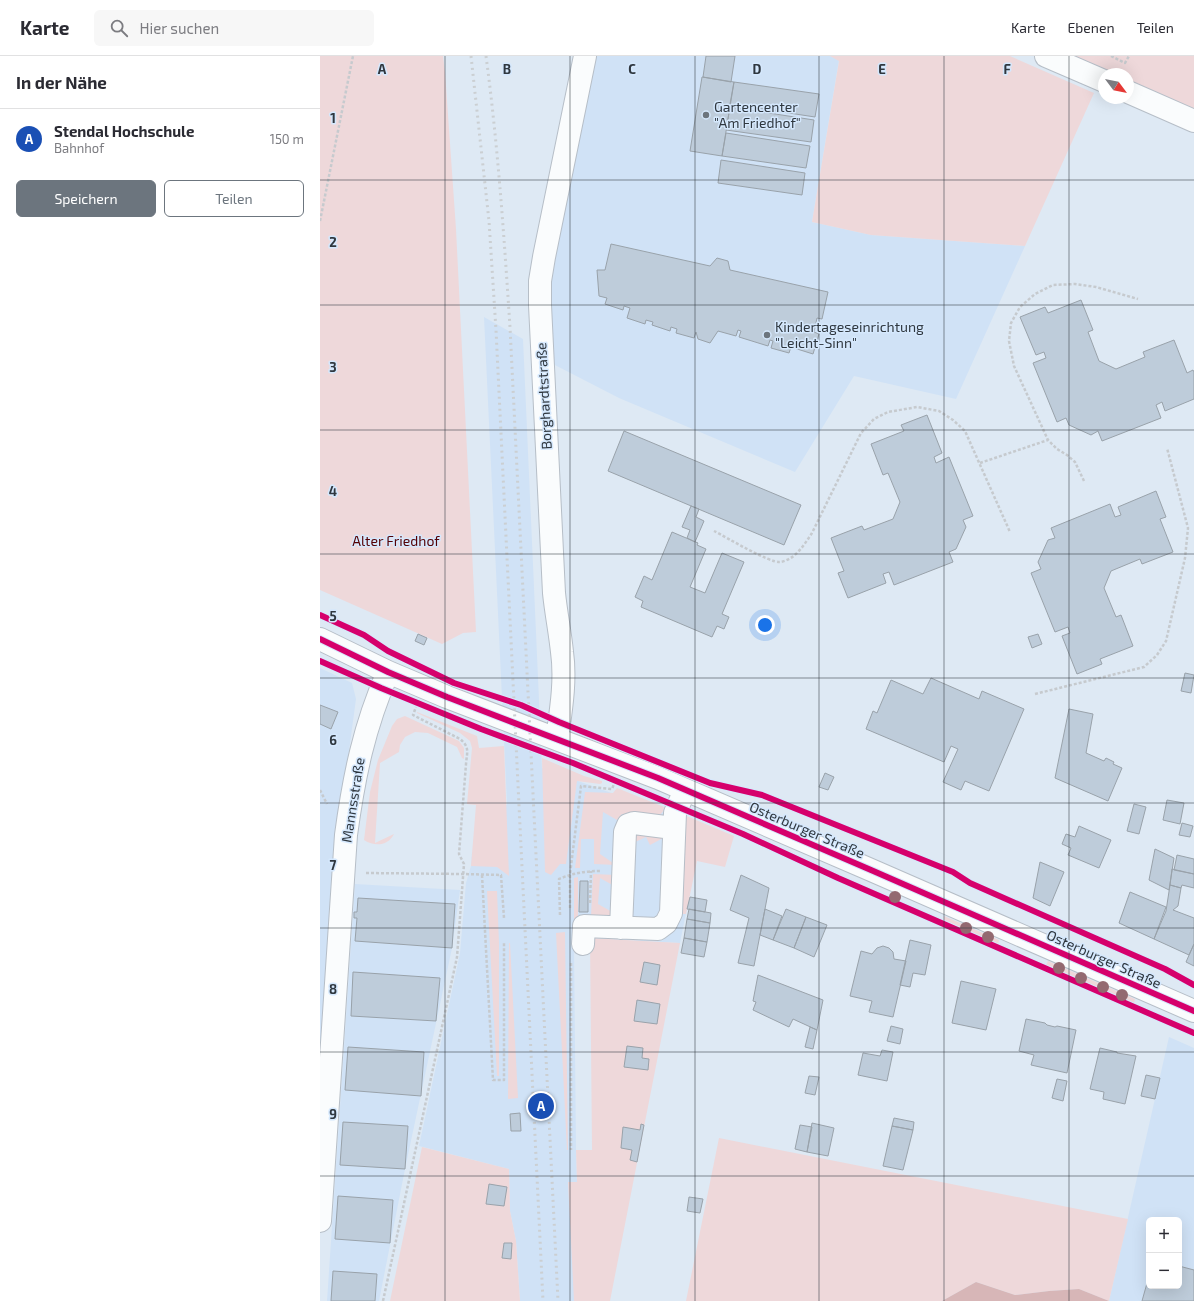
<!DOCTYPE html>
<html lang="de">
<head>
<meta charset="utf-8">
<style>
  :root { --surface:#fff; --page:#f7f7f7; --text:#2b2b33; --muted:#7c7c81; --line:#e1e1e2; --accent:#6c757e }
  body { margin:0; font-family:"Exo 2",sans-serif; background:var(--page); color:var(--text) }
  .controls { position:absolute; right:12px; bottom:12px; display:grid; overflow:hidden; border-radius:6px; box-shadow:0 4px 16px #0002 }
  .controls button { width:36px; height:36px; display:grid; place-items:center; padding:0; border:0; border-bottom:1px solid var(--line); background:var(--surface); color:var(--text); font:20px sans-serif }
  .compass { position:absolute; left:778px; top:12px; width:36px; height:36px; border-radius:50%; background:var(--surface); box-shadow:0 4px 16px #0002; rotate:122deg }
  .you { position:absolute; left:445px; top:569px; width:14px; height:14px; margin:-10px; border:3px solid #fff; border-radius:50%; background:#1a73e8; box-shadow:0 0 0 6px #1a73e833 }
  .badge { display:grid; place-items:center; width:26px; height:26px; border-radius:50%; background:var(--accent); color:#fff; font-size:13px; font-weight:700 }
  .pin { position:absolute; translate:-50% -50%; border:2px solid #fff; box-shadow:0 1px 4px #0006 }
  .list { margin:0; padding:0; list-style:none }
  h2 { display:flex; justify-content:space-between; align-items:center; height:52px; margin:0; padding:0 16px; font-size:17px }
  h2 small { font-size:13px; font-weight:400; color:var(--muted) }
  .list li { display:grid; grid-template-columns:26px 1fr auto; gap:12px; align-items:center; box-sizing:border-box; height:60px; padding:0 16px; border-top:1px solid var(--line) }
  .list b { display:block; font-size:15px; white-space:nowrap }
  .list p { margin:0; font-size:13px; white-space:nowrap; color:var(--muted) }
  .list em { font-size:13px; font-style:normal; color:var(--muted) }
  .actions { display:flex; gap:8px; padding:12px 16px }
  .actions a { flex:1; padding:9px 0; border:1px solid var(--accent); border-radius:6px; text-align:center; font-size:14px; color:var(--accent) }
  .actions .main { background:var(--accent); color:#fff }
  .icon { flex:none; width:22px; height:22px; fill:none; stroke:currentColor; stroke-width:2; stroke-linecap:round; stroke-linejoin:round }
  .map { position:relative; flex:none; width:874px; height:1245px; overflow:hidden }
  header { display:flex; align-items:center; gap:24px; box-sizing:border-box; height:56px; padding:0 20px; background:var(--surface); border-bottom:1px solid var(--line) }
  header strong { font-size:19px }
  nav { display:flex; gap:22px; margin-inline-start:auto; font-size:14px }
  .search { width:280px; height:36px; background:var(--page); display:flex; align-items:center; gap:10px; box-sizing:border-box; padding:0 14px; border-radius:6px; color:var(--muted); font-size:15px }
  main { display:flex }
  aside { flex:1; background:var(--surface) }
  .map>svg:first-child { display:block }
</style>
</head>
<body>
<header>
<strong>Karte</strong>
<div class="search"><svg class="icon" aria-label="search" viewBox="0 0 24 24"><circle cx="10" cy="10" r="6"/><path d="M15 15l6 6"/></svg>Hier suchen</div>
<nav><a>Karte</a><a>Ebenen</a><a>Teilen</a></nav>
</header>
<main>
<aside>
<h2>In der Nähe<small></small></h2>
<ul class="list">
<li><span class="badge" style="background:#1a4fb4">A</span><div><b>Stendal Hochschule</b><p>Bahnhof</p></div><em>150 m</em></li>
</ul>
<div class="actions"><a class="main">Speichern</a><a>Teilen</a></div>
</aside>
<div class="map">
<svg width="874" height="1245" viewBox="0 0 874 1245">
  <rect width="100%" height="100%" fill="#dee9f4"/>
  <path fill="#d0e2f6" fill-rule="evenodd" d="M273,0H510L519,4L492,166L551,179L705,190L636,343L534,320L475,416L299,342L231,307V208Z
    M164,261L203,283L222,712L383,770L360,887L271,882L254,889L256,1094L257,1126L290,1245H200L196,1185L190,1155L189,1113L99,1090L140,897L146,827L151,810L152,797L187,748Z
    M0,612L32,627L36,643L14,806L0,1014Z
    M35,828L140,834L132,892L85,1113L59,1245H7Z
    M849,981L874,992V1245H789ZM829,1164H859V1230H829Z"/>
  <path fill="#eed8da" d="M0,0H123L125,16L136,173L156,576L143,577L122,588L0,534Z
    M510,0H690L774,37L705,190L551,179L492,166L519,5Z
    M752,0H874V53L808,24V18H794Z
    M97,656L157,680L159,692L184,690L189,820L177,811L151,810L156,749L147,748L152,692L150,685L140,677L97,657Z
    M85,660L139,685L144,692V703L142,702L137,691L108,677L95,676L85,681L80,689L79,696L60,707L55,787L74,778C68,790 55,791 44,784L50,736L58,704L72,670L77,663Z
    M222,702L264,720L282,725V727L280,728L257,725L246,808H240L231,819L225,816Z
    M297,732L344,751C343,757 342,758 336,760L302,758L297,764L283,756L280,798L296,809L274,808V783H261L260,812H255L265,736L293,737Z
    M364,759L414,780L405,811L377,805L366,858H358Z
    M317,777L345,781L330,789L326,781L313,787L314,780Z
    M273,818L296,819V831L280,822L278,848L294,857L292,862L254,866V822L258,821V860H271Z
    M167,835H177L179,887V1020H177Z
    M624,860L679,884L678,888L624,864Z
    M245,876L248,1094H247L236,877Z
    M270,882L360,887L290,1245H254L248,1126H257L256,1094H272Z
    M189,887H190L198,1042L188,1043Z
    M728,905L815,943L814,947L726,909Z
    M399,1082L808,1163L789,1245L759,1233L729,1235L695,1239L656,1226L622,1245H366Z
    M102,1091L189,1113L190,1155L196,1185L200,1245H70Z"/>
  <path fill="#d7b6b7" d="M656,1226L695,1239L729,1235L759,1233L789,1245H622Z"/>
  <path fill="#beccda" stroke="#99a2aa" d="M386,0H415L411,26L383,21Z
    M382,21L414,26L402,100L370,95Z
    M414,26L499,38L495,61L410,48Z
    M410,51L494,64L491,86L406,74Z
    M406,77L490,90L486,112L402,100Z
    M401,104L485,117L482,139L398,127Z
    M291,188L390,210L397,202L408,205L410,214L508,236L502,263L497,262L494,276L499,278L493,298L474,292L476,285H473L469,297L451,292L453,285L450,284L448,290L419,281L421,275L418,274L416,280L398,275L390,287L378,283L376,276L374,282L356,277L357,273L351,271L350,275L332,269L333,266L326,264L325,268L307,262L310,252L304,250L303,254L285,248L287,242L279,240L277,214H285Z
    M761,244L773,274L768,276L779,305L796,313L825,301L823,296L854,284L867,317L873,314L874,316V343L845,355L842,346L836,349L841,362L782,385L778,375L771,379L749,369L746,362L737,366L713,307L726,302L724,296L716,299L700,261L725,251L728,257Z
    M607,359L622,397L614,401L616,407L629,401L653,460L643,464L646,471L636,493L629,496L633,506L574,529L569,516L563,518L566,527L528,542L518,517L524,515L511,482L542,470L544,474L573,463L580,446L568,417L563,419L551,388L584,375L581,369Z
    M304,375L481,449L464,489L288,415Z
    M836,435L846,461L840,463L853,496L822,508L820,503L791,515L784,532L796,561L801,559L813,590L780,603L782,608L757,618L742,580L750,577L748,571L735,576L711,517L721,513L718,506L728,484L735,482L731,472L790,448L795,461L801,459L798,451Z
    M371,450L379,453L376,461L384,465L375,486L367,482L370,474L362,471Z
    M352,476L378,487L377,489L386,493L370,531L385,537L402,497L424,506L402,558L409,561L404,573L397,570L392,581L321,551L323,545L315,541L324,520L332,524Z
    M98,578L107,582L104,589L95,585Z
    M718,578L722,588L712,592L708,581Z
    M865,617L874,619L871,637L861,635Z
    M611,622L659,643L662,635L704,653L669,735L645,725L641,734L623,726L638,693L631,690L624,706L546,673L553,655L557,657L571,624L603,638Z
    M0,649L18,656L11,673L0,668Z
    M749,653L773,658L766,697L784,705L786,702L794,706L793,708L802,712L788,745L735,722Z
    M505,717L514,721L508,734L499,731Z
    M847,744L864,747L860,768L843,764Z
    M814,748L826,751L819,778L807,775Z
    M862,767L873,770L870,781L859,779Z
    M759,770L791,784L779,812L748,799L751,792L742,788L746,778L755,781Z
    M835,793L854,802L849,834L829,824Z
    M857,799L874,803V818L854,814Z
    M720,806L744,816L730,850L713,842Z
    M852,813L874,818V832L862,829L861,832L850,829Z
    M421,819L449,832L434,910L418,907L429,862L410,854Z
    M260,825H268V856H259Z
    M850,829L861,832L858,850L853,854L874,862V888L869,899L834,883L846,855Z
    M810,836L846,851L834,883L799,867Z
    M370,841L387,844L385,856L367,853Z
    M38,842L135,848L132,892L35,885L37,862H34V856H37Z
    M369,853L391,857L390,867L367,863Z
    M445,853L462,860L453,884L440,879Z
    M466,853L486,861L474,892L453,884Z
    M486,861L507,869L494,901L474,892Z
    M367,863L390,867L387,886L364,882Z
    M364,882L387,886L384,901L361,897Z
    M590,884L611,889L605,919L593,917L590,931L580,929Z
    M874,888V910L866,906Z
    M563,890L569,892L573,896L574,903L586,905L573,961L549,956L552,945L530,940L541,895L552,898L557,892Z
    M324,906L340,909L337,929L320,926Z
    M33,916L120,922L116,965L31,960Z
    M438,919L503,944L497,974L473,963L469,971L433,954L436,946L433,945Z
    M641,925L676,933L666,974L632,967Z
    M317,944L340,948L337,968L314,965Z
    M706,963L725,967L727,969L735,971L737,970L756,974L747,1017L711,1009L714,999L699,995Z
    M571,970L583,973L580,988L567,985Z
    M490,971L497,974L493,993L485,991Z
    M307,990L323,992L322,1002L329,1003L328,1014L304,1011Z
    M28,991L104,996L101,1040L25,1034Z
    M780,992L797,996V997L816,1000L805,1048L783,1043L784,1036L770,1033Z
    M562,994L573,996L567,1025L538,1019L543,997L560,1000Z
    M826,1019L840,1022L835,1043L821,1040Z
    M489,1020L499,1021L495,1039L485,1037Z
    M737,1023L747,1025L743,1045L732,1042Z
    M200,1057L201,1075H191L190,1058Z
    M574,1062L594,1066L593,1074L572,1070Z
    M23,1066L88,1070L85,1113L20,1109Z
    M492,1067L514,1072L508,1100L487,1096Z
    M321,1068L324,1069L317,1106L310,1104L312,1094L301,1092L303,1071L320,1074Z
    M480,1069L492,1071L487,1096L475,1093Z
    M572,1070L593,1074L583,1114L563,1110Z
    M169,1128L187,1131L184,1150L166,1148Z
    M18,1140L73,1144L70,1187L15,1183Z
    M369,1141L383,1143L380,1157L367,1155Z
    M184,1187H192L191,1203L182,1202Z
    M859,1210L874,1214V1245H822L829,1220V1230H859Z
    M13,1215L57,1218L55,1245H11Z"/>
  <g fill="none" stroke-linecap="round" stroke-linejoin="round">
    <defs>
      <path id="minor" d="M726,0L784,25
        M808,36L874,65
        M0,583L68,616L127,641L338,722L551,814L874,955
        M237,683C241,654 246,624 242,596C240,576 236,557 234,537L220,249V225L224,201L265,0
        M301,872L305,776L308,769L314,767L353,772
        M263,888L264,870L338,873L346,867L351,857L355,757L365,734
        M0,1165L26,779C34,720 44,671 68,616"/>
    </defs>
    <use href="#minor" stroke="#b6bec7" stroke-width="24"/>
    <path stroke="#c6cace" stroke-width="2.5" stroke-dasharray="3 2" stroke-linecap="butt" d="M791,0L805,7L809,0
      M0,165L33,0
      M660,407L728,384
      M764,425L755,406L747,399L737,393L728,384L694,310L689,285L691,267L700,251L715,238L733,229L755,228L776,231L818,243
      M394,475C406,481 449,507 460,506C475,504 484,489 492,477L541,377L554,363L568,356L597,351L619,355L633,364L645,375L690,476
      M715,638L824,611L837,599L846,585L865,502L868,472L847,392
      M0,734L7,748
      M46,817L143,818L181,819L184,862
      M162,819L173,1024H184V887
      M270,847L271,815
      M250,852V818L261,730L292,733L294,728
      M240,859L239,823C253,817 266,815 281,815
      M251,907V1094
      M63,1245L137,901L144,808L139,798L146,708C147,696 150,691 140,683L93,659L96,651"/>
    <use href="#minor" stroke="#fafcfd" stroke-width="22"/>
    <path stroke="#cbcfd2" stroke-width="3" stroke-dasharray="2 4" stroke-linecap="butt" d="M151,0L169,165L176,274L223,1245
      M166,0C178,90 184,180 190,271L238,1245"/>
    <defs>
      <path id="cycleway" d="M0,559L44,579L68,595L134,627L201,649L239,666L390,727L442,739L633,816L650,827L845,913L874,929
        M0,583L68,616L127,641L338,722L551,814L874,955
        M0,605L61,632L161,673L253,707L423,778L518,822L874,977"/>
    </defs>
    <use href="#cycleway" stroke="#d5e8fd" stroke-width="8"/>
    <use href="#cycleway" stroke="#d6006c" stroke-width="6"/>
  </g>
  <g fill="#936970">
    <circle cx="575" cy="841" r="6"/>
    <circle cx="646" cy="872" r="6"/>
    <circle cx="668" cy="881" r="6"/>
    <circle cx="739" cy="912" r="6"/>
    <circle cx="761" cy="922" r="6"/>
    <circle cx="783" cy="931" r="6"/>
    <circle cx="802" cy="939" r="6"/>
  </g>
  <path fill="none" stroke="#2f373f" stroke-width="1" stroke-opacity="0.55" d="M125,0V1245M250,0V1245M375,0V1245M499,0V1245M624,0V1245M749,0V1245M0,124H874M0,249H874M0,374H874M0,498H874M0,622H874M0,747H874M0,872H874M0,996H874M0,1120H874"/>
  <g fill="#6c757e" stroke="#d5e8fd" stroke-width="1.5">
    <circle cx="386" cy="59" r="4"/>
    <circle cx="447" cy="279" r="4"/>
  </g>
  <g text-anchor="middle" stroke-width="3" stroke-linejoin="round" paint-order="stroke">
    <g font-size="14" fill="#2f373f" stroke="#d5e8fd" text-anchor="start">
      <text x="394" y="56">Gartencenter<tspan x="394" dy="16">"Am Friedhof"</tspan></text>
      <text x="455" y="276">Kindertageseinrichtung<tspan x="455" dy="16">"Leicht-Sinn"</tspan></text>
    </g>
    <g font-size="14" fill="#2f373f" stroke="#d5e8fd">
      <text transform="translate(224 340) rotate(-93)" y="5">Borghardtstraße</text>
      <text transform="translate(33 744) rotate(-81)" y="5">Mannsstraße</text>
      <text transform="translate(487 774) rotate(23)" y="5">Osterburger Straße</text>
      <text transform="translate(784 903) rotate(24)" y="5">Osterburger Straße</text>
    </g>
    <g font-size="14" fill="#550004" stroke="#d5e8fd">
      <text x="76" y="490">Alter Friedhof</text>
    </g>
  </g>
  <g font-size="13" text-anchor="middle" font-weight="bold" fill="#2f373f" stroke="#d5e8fd" stroke-width="3" stroke-linejoin="round" paint-order="stroke">
    <text x="62" y="18">A</text>
    <text x="187" y="18">B</text>
    <text x="312" y="18">C</text>
    <text x="437" y="18">D</text>
    <text x="562" y="18">E</text>
    <text x="687" y="18">F</text>
    <text x="13" y="67">1</text>
    <text x="13" y="191">2</text>
    <text x="13" y="316">3</text>
    <text x="13" y="440">4</text>
    <text x="13" y="565">5</text>
    <text x="13" y="689">6</text>
    <text x="13" y="814">7</text>
    <text x="13" y="938">8</text>
    <text x="13" y="1063">9</text>
  </g>
</svg>
<div class="controls">
<button>+</button>
<button>−</button>
</div>
<svg class="compass" viewBox="-18 -18 36 36"><path d="M0-13l5 13h-10z" fill="#e53935"/><path d="M0 13l5-13h-10z" fill="#7c7c81"/></svg>
<div class="you"></div>
<div class="pin badge" style="left:221px;top:1050px;background:#1a4fb4">A</div>
</div>
</main>
</body>
</html>
